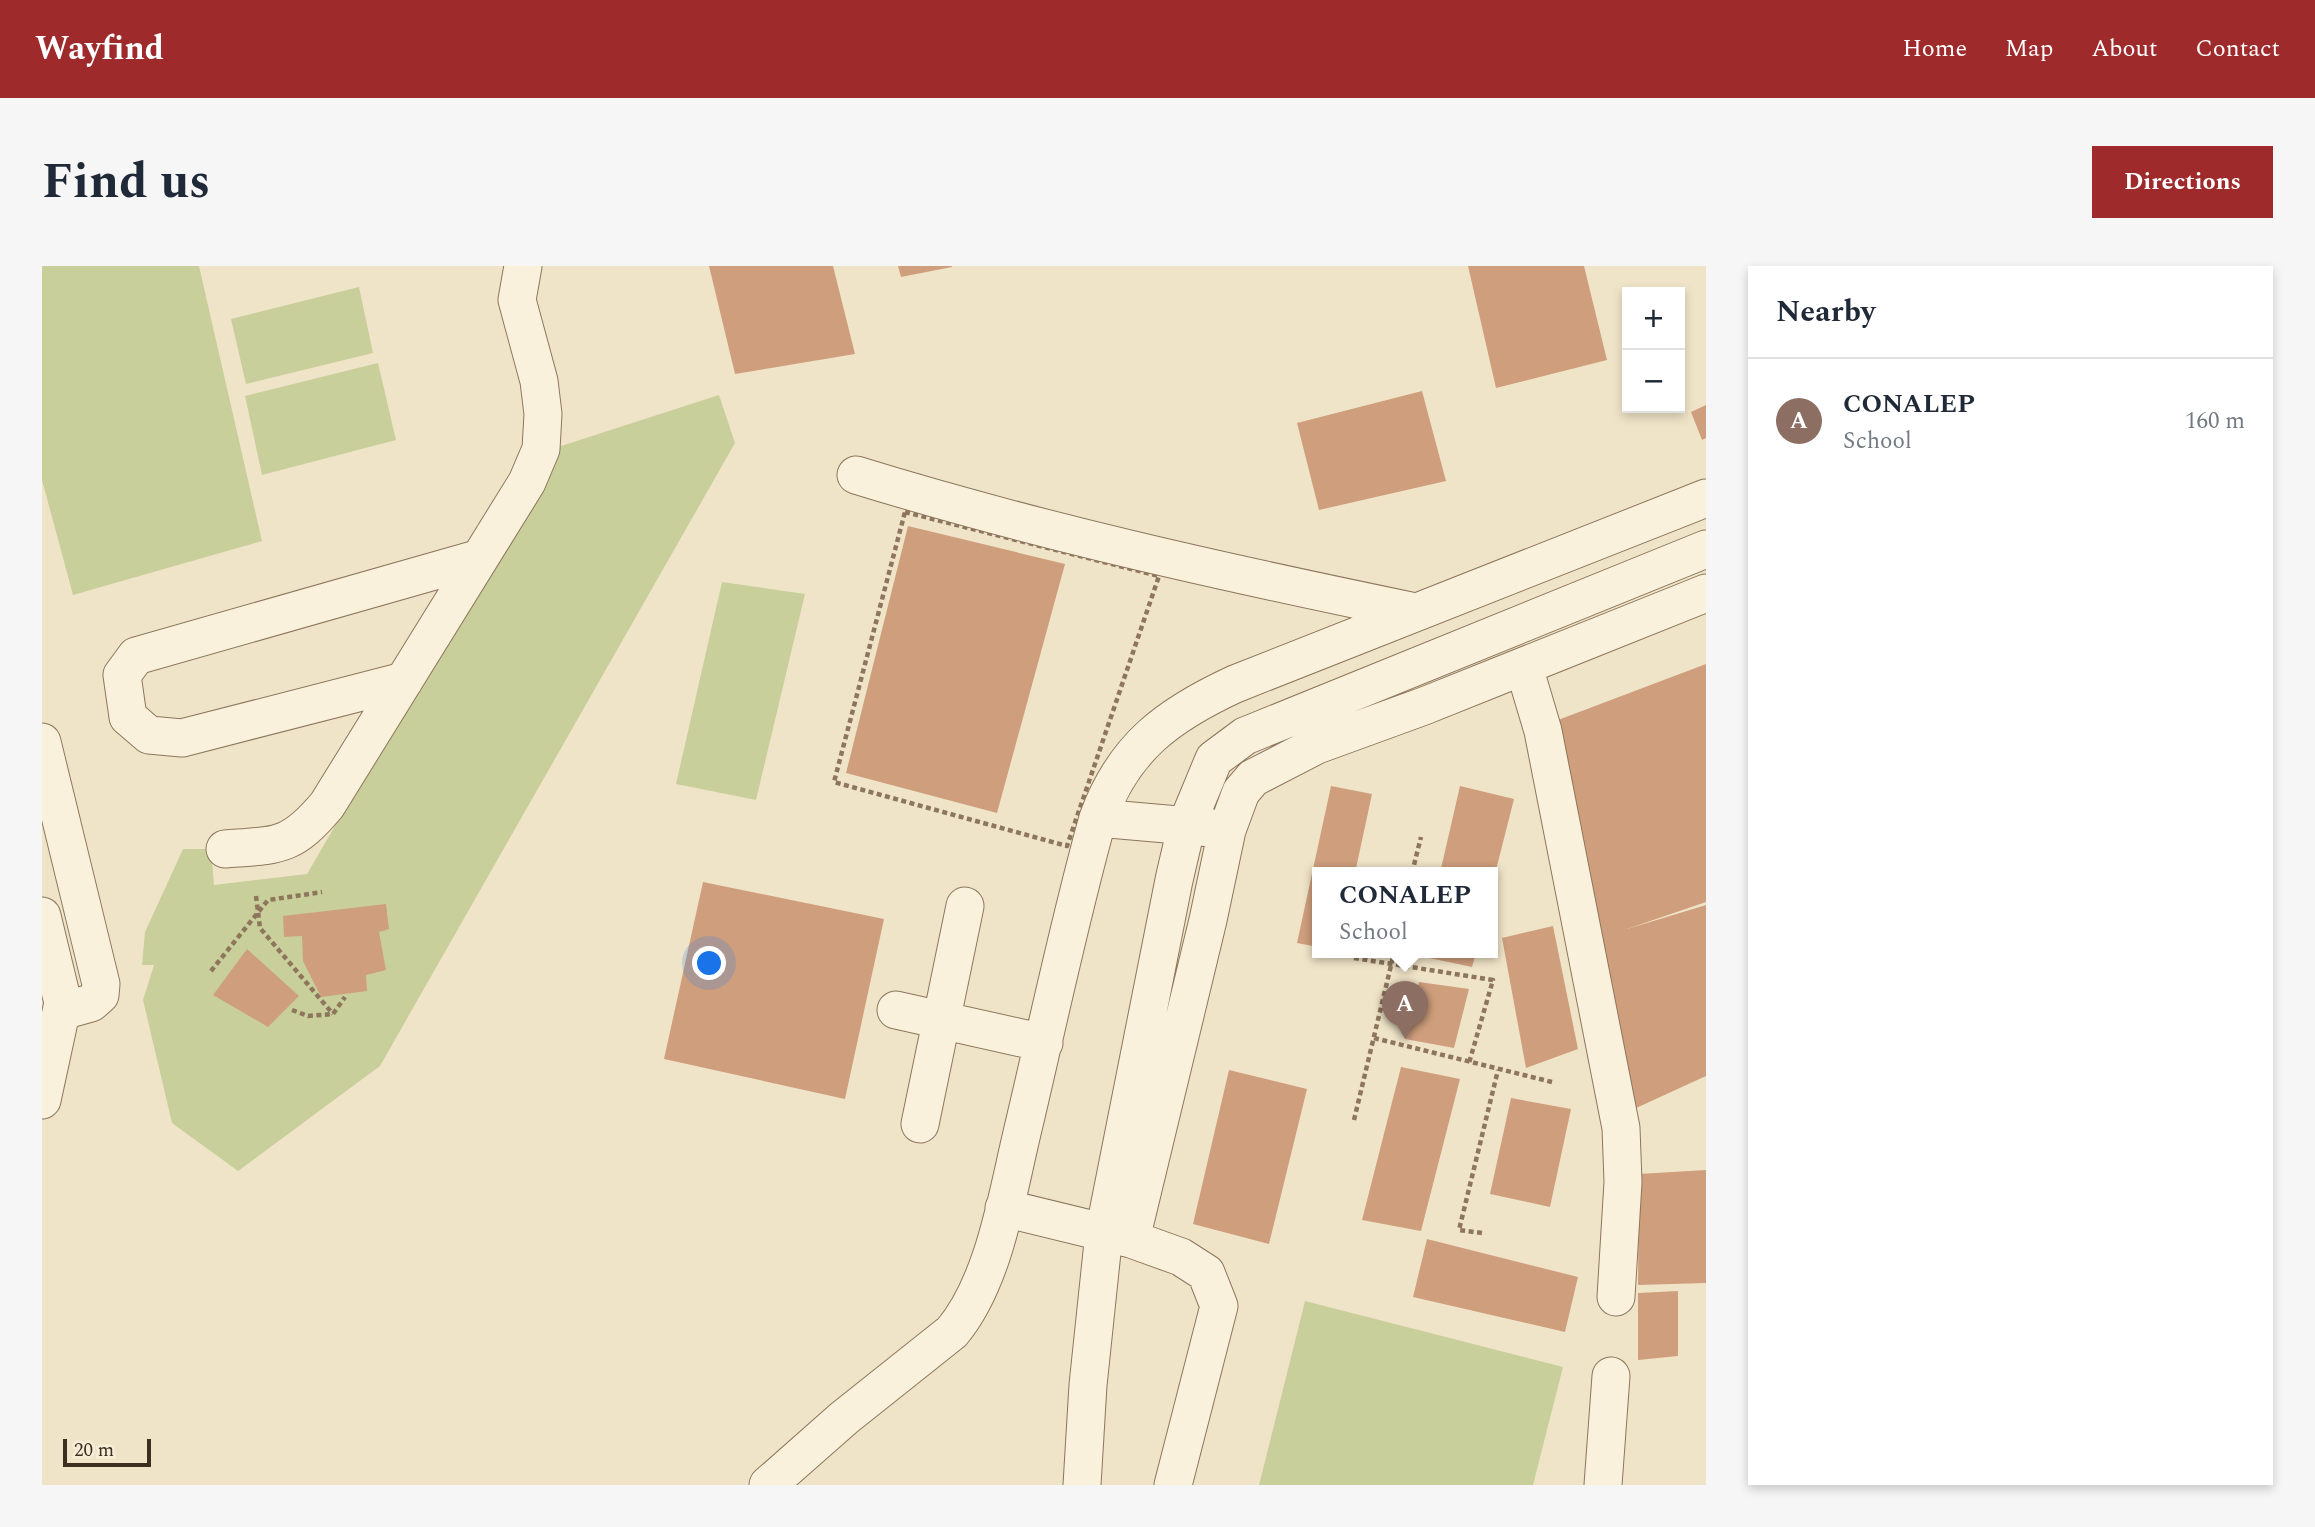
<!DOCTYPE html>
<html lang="en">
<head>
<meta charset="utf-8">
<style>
  :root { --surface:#fff; --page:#f6f6f7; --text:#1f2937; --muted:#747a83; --line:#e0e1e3; --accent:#9e2a2b }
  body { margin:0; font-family:Spectral,serif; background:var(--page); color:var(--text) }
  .controls { position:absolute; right:21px; top:21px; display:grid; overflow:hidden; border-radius:0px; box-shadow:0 4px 10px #0003 }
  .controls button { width:63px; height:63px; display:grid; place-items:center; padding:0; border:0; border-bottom:2px solid var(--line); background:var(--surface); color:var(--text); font:35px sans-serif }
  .scale { position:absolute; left:21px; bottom:18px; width:88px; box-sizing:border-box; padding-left:7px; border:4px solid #3d2e20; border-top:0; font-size:19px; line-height:24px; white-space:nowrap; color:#3d2e20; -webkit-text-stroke:5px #f7eed8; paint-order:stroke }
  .you { position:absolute; left:668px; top:698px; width:24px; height:24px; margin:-18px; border:5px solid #fff; border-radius:50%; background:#1a73e8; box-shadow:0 0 0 10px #1a73e833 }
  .badge { display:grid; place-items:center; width:46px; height:46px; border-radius:50%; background:var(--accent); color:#fff; font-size:23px; font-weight:700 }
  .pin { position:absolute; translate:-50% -58px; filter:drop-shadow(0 2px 4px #0008) }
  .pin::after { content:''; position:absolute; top:37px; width:24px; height:21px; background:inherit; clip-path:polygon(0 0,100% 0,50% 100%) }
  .popup { position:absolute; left:1270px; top:601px; width:186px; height:91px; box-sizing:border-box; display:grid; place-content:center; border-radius:0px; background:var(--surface); filter:drop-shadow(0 2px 5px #0005); font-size:23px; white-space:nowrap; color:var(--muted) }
  .popup b { font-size:26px; color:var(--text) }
  .popup::after { content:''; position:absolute; left:50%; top:100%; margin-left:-14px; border:14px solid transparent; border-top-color:var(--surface) }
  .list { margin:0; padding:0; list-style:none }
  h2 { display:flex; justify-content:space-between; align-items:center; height:91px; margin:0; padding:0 28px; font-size:30px }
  h2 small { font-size:23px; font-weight:400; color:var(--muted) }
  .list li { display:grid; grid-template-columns:46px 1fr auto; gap:21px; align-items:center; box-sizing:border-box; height:126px; padding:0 28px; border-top:2px solid var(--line) }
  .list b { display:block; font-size:26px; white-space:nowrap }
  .list p { margin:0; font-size:23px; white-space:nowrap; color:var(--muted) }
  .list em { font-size:23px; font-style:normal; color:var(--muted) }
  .map { position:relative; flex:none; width:1664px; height:1219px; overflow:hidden; border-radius:0px }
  header { display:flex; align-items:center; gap:42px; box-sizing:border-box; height:98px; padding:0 35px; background:var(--accent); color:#fff }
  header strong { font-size:33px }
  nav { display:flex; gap:38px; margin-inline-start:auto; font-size:24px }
  .intro { display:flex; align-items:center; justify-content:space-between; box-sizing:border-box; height:168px; padding:0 42px }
  h1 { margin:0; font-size:49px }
  .button { padding:18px 32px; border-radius:0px; background:var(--accent); color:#fff; font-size:24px; font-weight:700 }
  main { display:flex; gap:42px; padding:0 42px }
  aside { flex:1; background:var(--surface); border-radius:0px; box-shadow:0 4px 10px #0003 }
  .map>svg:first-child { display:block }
</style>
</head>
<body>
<header>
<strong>Wayfind</strong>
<nav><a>Home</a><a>Map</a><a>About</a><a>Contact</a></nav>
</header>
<div class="intro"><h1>Find us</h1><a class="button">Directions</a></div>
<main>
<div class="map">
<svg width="1664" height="1219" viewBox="0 0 1664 1219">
  <rect width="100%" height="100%" fill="#f0e4c8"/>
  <path fill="#c9cf9b" d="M0,0H157L220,275L31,329L0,214Z
    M317,21L331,87L204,118L189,53Z
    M336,97L354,174L220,209L203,130Z
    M677,129L693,177L338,800L196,905L130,857L101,734L112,699H100L103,666L141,583H169L172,619L265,608L513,182Z
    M680,316L763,328L714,534L634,518Z
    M1263,1035L1521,1101L1491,1219H1217Z"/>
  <path fill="#cf9f7d" d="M667,0H791L813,88L693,108Z
    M856,0H910V1L859,11Z
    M1426,0H1542L1565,94L1454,122Z
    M1380,125L1404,215L1277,244L1255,157Z
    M1664,139V172L1660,174L1649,146Z
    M866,260L1023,298L955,547L804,507Z
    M1664,398V636L1585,663L1664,639V810L1592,843L1516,454Z
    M1289,520L1330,528L1313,607H1276V681L1255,677Z
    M1418,520L1472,533L1451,616L1450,607H1398Z
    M661,616L842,653L803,833L622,793Z
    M344,638L347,663L337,666L344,704L324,709L325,725L279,731L261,695L260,670L242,671L241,650Z
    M1511,660L1536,783L1484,802L1460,672Z
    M205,683L257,730L226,761L171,729Z
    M1379,687H1434L1430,701L1378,690Z
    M1377,716L1427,723L1412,782L1363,773Z
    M1359,801L1418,813L1379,965L1320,954Z
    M1187,804L1265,823L1227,978L1151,958Z
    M1469,832L1529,843L1508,941L1448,928Z
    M1664,904V1017L1596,1019L1597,908Z
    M1385,973L1536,1011L1523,1066L1371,1031Z
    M1636,1025V1090L1596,1094V1027Z"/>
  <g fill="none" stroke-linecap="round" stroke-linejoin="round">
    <defs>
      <path id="minor" d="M814,209C999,266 1185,307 1374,346
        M1482,401L1501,465L1579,862L1581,916L1574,1031
        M362,415L140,472L107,469L86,451L80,409L94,390L438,292
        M0,476L59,718L58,729L49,737L31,742L21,737
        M1056,552L1170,562
        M183,583C236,579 249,582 285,539L485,216L499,183L501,148L497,115L475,34L481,0
        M0,650L21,737L0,834
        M854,744L1002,777
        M878,858L923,640
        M962,942L1089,973L1139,991L1164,1007L1177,1040L1131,1219
        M1089,973L1166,654L1185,564L1199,526L1211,512L1275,479L1382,440L1664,327
        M726,1219L802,1152L910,1066C952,1016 965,930 980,867C1005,762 1027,656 1056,552C1082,481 1126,449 1193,418L1664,232
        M1040,1219L1046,1119L1062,967L1132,614L1145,558L1172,493L1203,470L1664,283
        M1561,1219L1569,1110"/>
    </defs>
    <use href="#minor" stroke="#8d765c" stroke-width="39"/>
    <path stroke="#8d765c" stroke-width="4.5" stroke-dasharray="5 3.5" stroke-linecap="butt" d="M863,246L1117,310L1025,580L792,516Z
      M1370,607L1379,571
      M214,630L218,662L291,748
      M1312,692L1451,714L1427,797
      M169,705L226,634L280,626
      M250,744L266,750L291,748L303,731
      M1332,772L1510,816
      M1312,854L1352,687
      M1440,967L1417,964L1456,804"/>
    <use href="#minor" stroke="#faf1dc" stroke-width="37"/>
  </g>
</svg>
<div class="controls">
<button>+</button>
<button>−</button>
</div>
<div class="scale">20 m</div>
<div class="you"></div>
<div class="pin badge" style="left:1363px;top:773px;background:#8d6e63">A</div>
<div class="popup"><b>CONALEP</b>School</div>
</div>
<aside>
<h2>Nearby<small></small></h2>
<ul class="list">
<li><span class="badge" style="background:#8d6e63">A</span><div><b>CONALEP</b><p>School</p></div><em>160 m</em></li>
</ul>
</aside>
</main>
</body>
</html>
